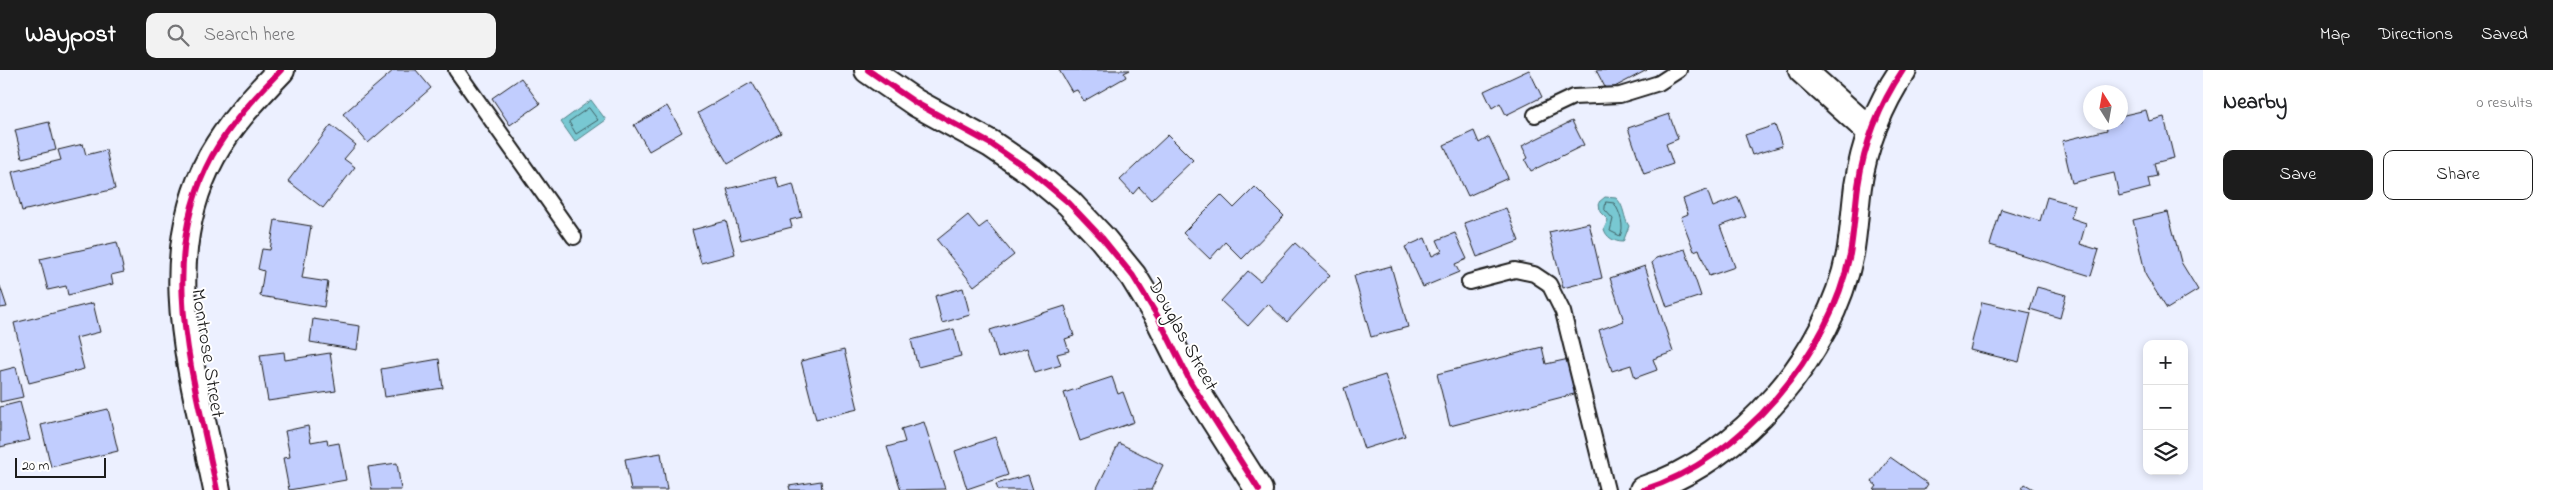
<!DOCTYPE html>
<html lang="en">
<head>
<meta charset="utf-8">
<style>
  :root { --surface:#fff; --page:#f2f2f2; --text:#202124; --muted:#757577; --line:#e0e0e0; --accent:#1c1c1c }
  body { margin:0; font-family:"Indie Flower",sans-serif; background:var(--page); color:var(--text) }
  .controls { position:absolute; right:15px; bottom:15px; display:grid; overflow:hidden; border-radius:10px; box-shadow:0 2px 8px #0003 }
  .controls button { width:45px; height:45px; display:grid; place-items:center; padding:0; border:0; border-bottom:1px solid var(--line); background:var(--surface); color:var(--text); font:25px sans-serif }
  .compass { position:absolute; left:2083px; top:15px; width:45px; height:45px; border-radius:50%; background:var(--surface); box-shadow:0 2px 8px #0003; rotate:349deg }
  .scale { position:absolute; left:15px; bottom:12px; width:91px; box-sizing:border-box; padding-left:5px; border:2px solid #1c1c1c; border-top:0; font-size:14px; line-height:18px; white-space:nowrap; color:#1c1c1c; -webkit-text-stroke:4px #fff; paint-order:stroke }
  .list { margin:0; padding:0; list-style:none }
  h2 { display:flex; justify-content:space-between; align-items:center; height:65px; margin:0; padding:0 20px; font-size:21px }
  h2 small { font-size:16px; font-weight:400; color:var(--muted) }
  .actions { display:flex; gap:10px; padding:15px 20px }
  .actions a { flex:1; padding:11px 0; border:1px solid var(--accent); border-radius:10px; text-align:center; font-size:18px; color:var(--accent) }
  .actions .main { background:var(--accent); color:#fff }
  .icon { flex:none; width:28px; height:28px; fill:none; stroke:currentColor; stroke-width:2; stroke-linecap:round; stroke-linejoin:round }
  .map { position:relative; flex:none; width:2203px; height:420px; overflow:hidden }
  header { display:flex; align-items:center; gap:30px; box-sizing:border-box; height:70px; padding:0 25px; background:var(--accent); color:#fff }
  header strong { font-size:24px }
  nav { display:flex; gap:28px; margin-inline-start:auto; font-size:18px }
  .search { width:350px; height:45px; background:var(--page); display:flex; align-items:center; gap:12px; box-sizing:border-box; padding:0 18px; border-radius:10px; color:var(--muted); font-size:19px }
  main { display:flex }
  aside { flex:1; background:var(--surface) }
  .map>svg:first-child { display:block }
</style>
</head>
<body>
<header>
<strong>Waypost</strong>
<div class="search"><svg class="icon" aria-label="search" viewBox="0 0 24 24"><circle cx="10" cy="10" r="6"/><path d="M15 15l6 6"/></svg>Search here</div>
<nav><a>Map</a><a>Directions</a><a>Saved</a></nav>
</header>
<main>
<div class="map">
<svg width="2203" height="420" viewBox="0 0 2203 420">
  <rect width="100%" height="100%" fill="#ecf0ff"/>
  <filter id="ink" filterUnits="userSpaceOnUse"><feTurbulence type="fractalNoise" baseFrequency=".02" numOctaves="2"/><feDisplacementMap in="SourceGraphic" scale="10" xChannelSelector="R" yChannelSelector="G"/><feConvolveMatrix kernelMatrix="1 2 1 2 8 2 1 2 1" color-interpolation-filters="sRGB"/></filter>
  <g filter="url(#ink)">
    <path fill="#78c8d2" stroke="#538389" d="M591,30L606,50L575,72L561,52Z
      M1605,127L1616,128C1625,136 1623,148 1629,156L1623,172C1614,172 1606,167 1604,159L1608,150L1600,142L1599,132Z"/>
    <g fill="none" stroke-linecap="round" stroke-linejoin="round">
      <path stroke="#416165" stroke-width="1" d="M589,38L598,50L576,64L569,52Z
        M1606,132L1614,133C1620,142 1625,157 1620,166L1610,161L1613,149L1605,140Z"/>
    </g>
    <path fill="#c1cdfe" stroke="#1c1c1c" d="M394,0H416L431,18L368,73L343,44Z
      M1059,0H1130L1124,3L1126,7L1084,31L1077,20L1072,22Z
      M1529,0L1542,27L1506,45L1500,33L1492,38L1484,21Z
      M1596,0H1647L1607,21Z
      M521,8L540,34L510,55L492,28Z
      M752,12L781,63L728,94L698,43Z
      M667,36L682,62L649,81L634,55Z
      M2146,40L2149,51L2164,47L2174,88L2154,93L2157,106L2148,108L2150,118L2119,126L2114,103L2072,113L2062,71L2107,60L2105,52H2120V46Z
      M1669,44L1678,69L1666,74L1673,94L1644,104L1628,58Z
      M1572,51L1584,75L1531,101L1525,90L1528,88L1522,76Z
      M49,52L56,80L22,88L15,60Z
      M331,55L356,75L344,89L355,97L323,138L288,111Z
      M1775,55L1782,76L1752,85L1745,65Z
      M1474,61L1479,73L1489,67L1508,108L1468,126L1444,75Z
      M1168,65L1193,90L1151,130L1139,117L1133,124L1120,110Z
      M83,74L86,85L106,80L115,119L22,141L12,102L61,90L58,80Z
      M776,107L779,118L793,114L802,147L790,150L792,157L741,170L727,119Z
      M1255,117L1284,146L1242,189L1225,172L1210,189L1183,163L1221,125L1234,138Z
      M1707,120L1713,137L1738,127L1746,147L1720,156L1735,197L1709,206L1699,179L1694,181L1681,147L1688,144L1683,129Z
      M2047,127L2075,135L2071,148L2086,153L2080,174L2099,180L2091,206L1990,175L2001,139L2040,151Z
      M1506,138L1519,171L1477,187L1464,153Z
      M2168,142L2181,192L2198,220L2167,239L2146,206L2133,150Z
      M968,145L979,158L987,152L1014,185L974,216L937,170Z
      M275,150L311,156L302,208L328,212L324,237L260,226L264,201L258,199L262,179L270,180Z
      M726,151L735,184L701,193L692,160Z
      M1589,153L1602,208L1563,218L1549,162Z
      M1455,163L1467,189L1455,194L1459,202L1423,217L1405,177L1425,168L1432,186L1442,181L1437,170Z
      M117,172L124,202L111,205L113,214L68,225L66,216L48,220L40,189Z
      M1295,173L1330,205L1287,252L1268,234L1248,256L1221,231L1248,201L1260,211Z
      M1685,179L1701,226L1667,237L1652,193L1656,188Z
      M1391,196L1408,257L1371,267L1354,206Z
      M1645,196L1673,282L1653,289L1657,300L1635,308L1631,295L1612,301L1599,260L1624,251L1610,208Z
      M0,216L7,237L0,238Z
      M2037,217L2066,225L2060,248L2030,239Z
      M963,218L970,245L942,253L935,226Z
      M1982,232L2031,243L2019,292L1970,280Z
      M93,233L100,262L76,268L84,299L29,313L14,253Z
      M1065,236L1074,266L1065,269L1069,281L1057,284L1061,295L1035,303L1027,278L998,288L990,260Z
      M313,249L360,256L357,280L310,272Z
      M954,259L961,286L918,297L911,270Z
      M1542,277L1546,294L1569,289L1578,323L1450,356L1437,304Z
      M844,280L858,339L816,349L801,291Z
      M284,282L285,290L330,283L336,321L268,331L260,285Z
      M439,289L443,318L385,327L381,299Z
      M16,297L23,327L0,332V301Z
      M1385,305L1405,366L1364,379L1344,318Z
      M1112,307L1118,324L1123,322L1134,352L1080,371L1064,323Z
      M20,332L30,370L0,377V337Z
      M108,339L118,381L51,397L41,355Z
      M924,352L945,419L901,420L887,377L905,372L901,359Z
      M308,356L311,372L327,369L328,375L339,373L346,410L289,420L283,388L290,387L285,361Z
      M995,367L1008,405L967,419L955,381Z
      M1119,373L1163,395L1151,420H1096Z
      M661,383L667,420H631L625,389Z
      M1890,387L1928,414L1924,420H1874L1877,416L1872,412Z
      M397,393L401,420H372L368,397Z
      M1028,405L1033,420H998L996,414Z
      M821,411L822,420H790L789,416Z
      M2025,414L2035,420H2021Z"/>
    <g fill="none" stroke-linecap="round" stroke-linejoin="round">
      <defs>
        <path id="service" d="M456,0L574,167
          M1535,45L1573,27L1620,25L1659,13L1679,0
          M1469,212L1515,200L1534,204L1549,214L1563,242L1607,420"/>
        <path id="minor" d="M868,0L916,33L991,74L1032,102L1069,133L1102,168L1133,206L1158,247L1191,313L1259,420
          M1802,0L1871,62
          M217,420C195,309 154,193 212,86C230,54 256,26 281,0
          M1643,420C1742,389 1830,284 1850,184C1854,161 1855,139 1858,116C1864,75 1880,34 1903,0"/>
      </defs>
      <use href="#service" stroke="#1c1c1c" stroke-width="18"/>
      <use href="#minor" stroke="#1c1c1c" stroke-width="30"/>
      <use href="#service" stroke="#fff" stroke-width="14"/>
      <use href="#minor" stroke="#fff" stroke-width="26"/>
      <defs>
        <path id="cycleway" d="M868,0L916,33L991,74L1032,102L1069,133L1102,168L1133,206L1158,247L1191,313L1259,420
          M217,420C195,309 154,193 212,86C230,54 256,26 281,0
          M1643,420C1742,389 1830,284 1850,184C1854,161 1855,139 1858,116C1864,75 1880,34 1903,0"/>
      </defs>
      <use href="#cycleway" stroke="#fff" stroke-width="9"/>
      <use href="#cycleway" stroke="#d6006c" stroke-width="6"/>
    </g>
  </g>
  <g text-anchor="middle" stroke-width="4" stroke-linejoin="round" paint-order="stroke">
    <g font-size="20" fill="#1c1c1c" stroke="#fff">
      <text transform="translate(1184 264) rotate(61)" y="7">Douglas Street</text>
      <text transform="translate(209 283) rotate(81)" y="7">Montrose Street</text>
    </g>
  </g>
</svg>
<div class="controls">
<button>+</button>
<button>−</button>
<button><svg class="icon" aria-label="layers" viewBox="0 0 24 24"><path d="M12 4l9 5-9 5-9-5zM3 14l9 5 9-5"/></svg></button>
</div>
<svg class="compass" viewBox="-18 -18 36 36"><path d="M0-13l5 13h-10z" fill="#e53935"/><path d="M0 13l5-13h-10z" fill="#757577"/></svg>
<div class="scale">20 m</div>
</div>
<aside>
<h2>Nearby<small>0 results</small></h2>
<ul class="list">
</ul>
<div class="actions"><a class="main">Save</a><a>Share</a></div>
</aside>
</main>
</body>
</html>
